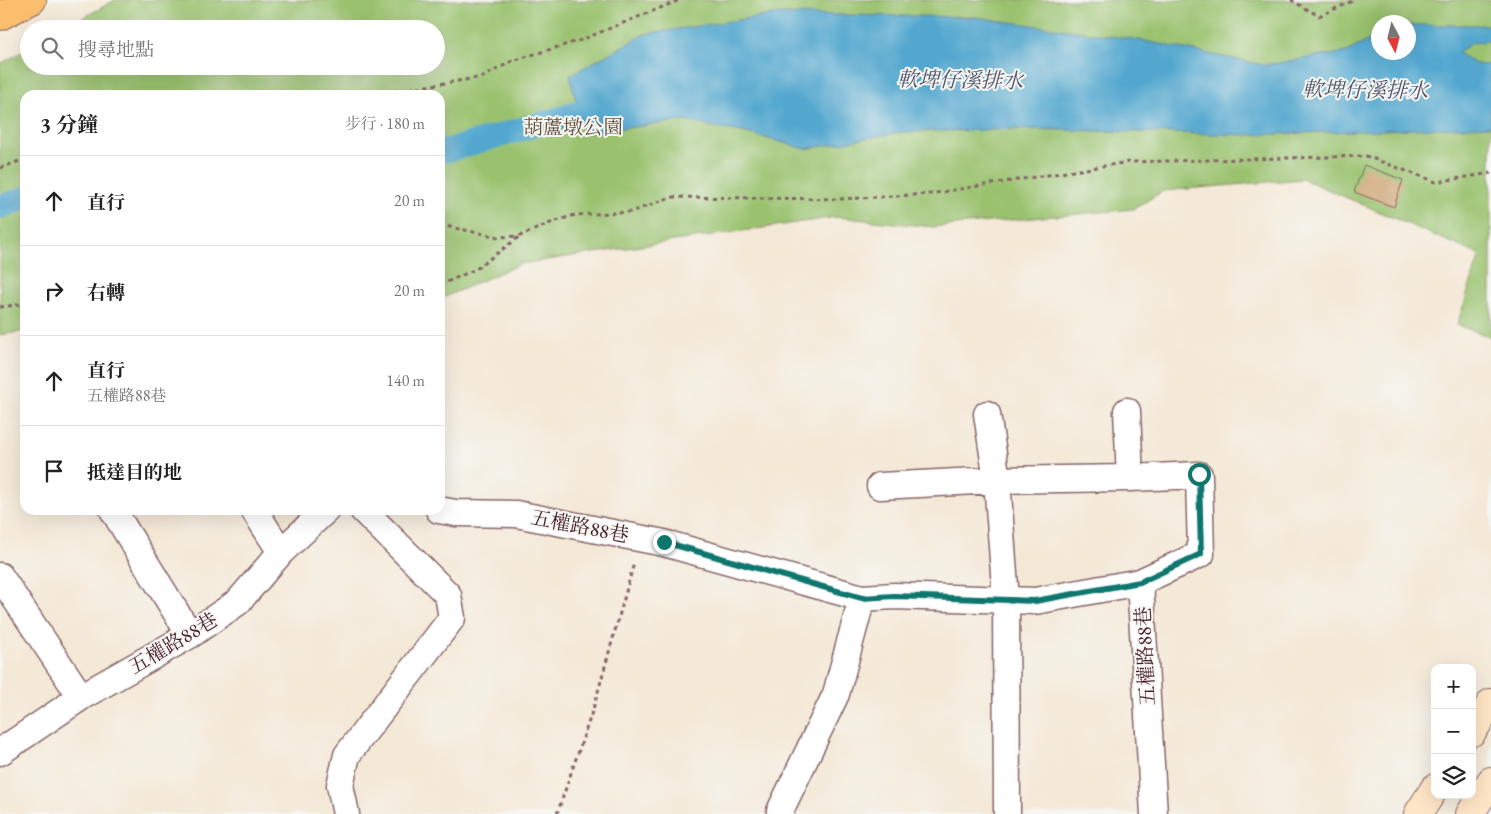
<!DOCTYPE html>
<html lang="zh-TW">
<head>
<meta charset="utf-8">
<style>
  :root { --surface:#fff; --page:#f6f6f6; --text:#222; --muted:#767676; --line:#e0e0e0 }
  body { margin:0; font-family:"EB Garamond","Noto Serif TC",serif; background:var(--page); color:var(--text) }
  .controls { position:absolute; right:15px; bottom:15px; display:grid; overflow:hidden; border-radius:10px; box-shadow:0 5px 20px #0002 }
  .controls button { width:45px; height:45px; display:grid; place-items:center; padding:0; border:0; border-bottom:1px solid var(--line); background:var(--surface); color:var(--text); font:25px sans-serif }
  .compass { position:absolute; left:1371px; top:15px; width:45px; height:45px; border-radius:50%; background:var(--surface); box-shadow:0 5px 20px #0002; rotate:173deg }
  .stop { position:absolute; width:15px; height:15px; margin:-11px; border:4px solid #0f766e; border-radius:50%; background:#fff }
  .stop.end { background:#0f766e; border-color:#fff; box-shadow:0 1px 5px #0008 }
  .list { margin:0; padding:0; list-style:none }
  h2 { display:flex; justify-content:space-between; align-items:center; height:65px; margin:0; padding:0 20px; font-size:21px }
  h2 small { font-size:16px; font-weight:400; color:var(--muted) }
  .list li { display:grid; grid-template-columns:32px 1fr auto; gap:15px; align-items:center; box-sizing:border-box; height:90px; padding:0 20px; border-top:1px solid var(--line) }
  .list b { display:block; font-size:19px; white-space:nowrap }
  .list p { margin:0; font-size:16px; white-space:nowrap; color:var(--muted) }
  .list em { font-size:16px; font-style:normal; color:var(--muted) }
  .icon { flex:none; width:28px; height:28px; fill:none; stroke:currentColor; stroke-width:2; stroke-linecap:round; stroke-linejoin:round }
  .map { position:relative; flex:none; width:1491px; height:814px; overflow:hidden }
  .search { position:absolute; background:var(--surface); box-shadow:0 5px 20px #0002; left:20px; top:20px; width:425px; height:55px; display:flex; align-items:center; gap:12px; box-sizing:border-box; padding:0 18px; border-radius:28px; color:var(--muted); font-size:19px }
  .panel { position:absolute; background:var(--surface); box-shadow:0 5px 20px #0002; left:20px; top:90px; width:425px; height:425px; border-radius:15px }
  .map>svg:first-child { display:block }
</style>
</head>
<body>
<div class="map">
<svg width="1491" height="814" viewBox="0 0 1491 814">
  <rect width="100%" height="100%" fill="#f6f6f2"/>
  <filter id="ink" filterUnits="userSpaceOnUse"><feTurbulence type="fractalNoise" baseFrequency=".02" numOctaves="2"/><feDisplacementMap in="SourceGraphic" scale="10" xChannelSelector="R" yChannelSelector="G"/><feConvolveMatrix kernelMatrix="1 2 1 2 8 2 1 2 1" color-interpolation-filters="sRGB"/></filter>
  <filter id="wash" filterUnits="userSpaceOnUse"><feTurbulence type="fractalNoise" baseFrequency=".0096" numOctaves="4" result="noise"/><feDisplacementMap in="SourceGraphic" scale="20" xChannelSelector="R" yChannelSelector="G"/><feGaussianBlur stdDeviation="1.12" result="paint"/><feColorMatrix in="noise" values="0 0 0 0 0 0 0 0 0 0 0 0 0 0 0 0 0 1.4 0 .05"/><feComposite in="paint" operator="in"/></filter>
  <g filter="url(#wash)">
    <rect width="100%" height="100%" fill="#f4e8d6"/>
    <path fill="#9ac26e" stroke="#72704c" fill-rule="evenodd" d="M115,0H1491V337L1457,325L1480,255L1303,179L1163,191L1134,209L933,227L836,217L520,264L440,299V95H25V331L0,335V64L29,48V66H436V29H63ZM1378,22H1408V52H1378Z"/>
    <path fill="#53a7cf" stroke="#4e637d" d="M778,14L974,17L1140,40L1264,65L1347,52L1378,35V52H1408L1409,25H1491V41L1471,43L1458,53L1476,64L1491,65V126L1247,135L1027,129L901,132L806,149L747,133L682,121L583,133L570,75L645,34Z"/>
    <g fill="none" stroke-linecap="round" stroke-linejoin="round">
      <path stroke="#53a7cf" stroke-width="24" d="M440,150H449L609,104
        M0,207L25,198"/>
    </g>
    <g id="blocks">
      <path fill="#d0a97b" d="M1364,165L1403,180L1394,207L1354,192Z"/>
    </g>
  </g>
  <g filter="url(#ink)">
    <use href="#blocks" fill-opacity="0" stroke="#866567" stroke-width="1"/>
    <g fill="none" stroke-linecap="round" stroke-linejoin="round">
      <defs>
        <path id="street" d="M1127,411L1130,478
          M987,414L997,480L1006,600L1007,814
          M880,486L997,480L1130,478L1199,475L1201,554L1140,582
          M113,510L190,635
          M254,510L281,552
          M439,510L456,513L516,514L664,543L862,598L894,596L1035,601L1140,582L1154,814
          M0,576L81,697
          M0,752L81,697L190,635L238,602L281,552L326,510
          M346,814L340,785L347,755L452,618L448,595L363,510
          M781,814L780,811L836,694L862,598"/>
        <path id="secondary" d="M1472,732L1491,703
          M1418,814L1435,788
          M1470,814L1491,781"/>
        <path id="primary" d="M0,16L32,0"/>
      </defs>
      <use href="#street" stroke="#866567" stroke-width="29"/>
      <use href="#secondary" stroke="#866567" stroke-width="30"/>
      <use href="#primary" stroke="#866567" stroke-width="30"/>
      <path stroke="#866567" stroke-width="3" stroke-dasharray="4 4" stroke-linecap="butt" d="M1291,0L1319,16L1355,0
        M370,95L483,77L512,61L581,40L680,0
        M0,168L25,159
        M440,225L499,237L520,236L553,222L575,215L631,212L671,197L841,199L929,194L1129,162L1366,156L1436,182L1491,173
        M440,285L476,269L520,236
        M0,307L25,304
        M557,814L594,706L634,563"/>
      <use href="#street" stroke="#fff" stroke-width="26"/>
      <use href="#secondary" stroke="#fde5c5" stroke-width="28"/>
      <use href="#primary" stroke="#fabe6d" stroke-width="28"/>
    </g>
  </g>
  <g fill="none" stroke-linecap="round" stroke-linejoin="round" filter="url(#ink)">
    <path stroke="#0f766e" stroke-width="6" d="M664,542L862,598L894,596L1035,601L1140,582L1201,554L1199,474"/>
  </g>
  <g text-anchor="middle" stroke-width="4" stroke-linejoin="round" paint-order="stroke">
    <g font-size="20" fill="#62503f" stroke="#f6f6f2">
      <text x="573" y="134">葫蘆墩公園</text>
    </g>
    <g font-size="20" fill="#4a1f2b" stroke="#f6f6f2">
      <text transform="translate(580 526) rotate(11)" y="7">五權路88巷</text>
      <text transform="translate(173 643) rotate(-31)" y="7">五權路88巷</text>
      <text transform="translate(1145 656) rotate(-93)" y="7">五權路88巷</text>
    </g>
    <g font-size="21" font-style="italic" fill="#4e556d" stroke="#f6f6f2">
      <text transform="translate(960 80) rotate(1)" y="7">軟埤仔溪排水</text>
      <text transform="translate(1365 90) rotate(1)" y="7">軟埤仔溪排水</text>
    </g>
  </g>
</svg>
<div class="controls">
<button>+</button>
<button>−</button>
<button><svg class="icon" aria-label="layers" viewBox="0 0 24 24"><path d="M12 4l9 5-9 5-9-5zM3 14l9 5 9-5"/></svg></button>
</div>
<svg class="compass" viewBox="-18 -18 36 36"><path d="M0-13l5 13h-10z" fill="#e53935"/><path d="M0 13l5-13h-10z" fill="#767676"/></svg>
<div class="stop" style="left:1199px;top:474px"></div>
<div class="stop end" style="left:664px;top:542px"></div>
<div class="search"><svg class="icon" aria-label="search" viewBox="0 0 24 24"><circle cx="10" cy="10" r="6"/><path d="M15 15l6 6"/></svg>搜尋地點</div>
<section class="panel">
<h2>3 分鐘<small>步行 · 180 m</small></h2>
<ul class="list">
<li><svg class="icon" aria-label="ahead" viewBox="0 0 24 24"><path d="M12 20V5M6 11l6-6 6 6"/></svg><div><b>直行</b></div><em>20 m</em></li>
<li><svg class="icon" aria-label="right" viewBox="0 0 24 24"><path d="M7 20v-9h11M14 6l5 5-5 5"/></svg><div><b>右轉</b></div><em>20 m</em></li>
<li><svg class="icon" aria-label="ahead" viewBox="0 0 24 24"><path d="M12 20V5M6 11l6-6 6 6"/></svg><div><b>直行</b><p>五權路88巷</p></div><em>140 m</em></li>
<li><svg class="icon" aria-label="arrive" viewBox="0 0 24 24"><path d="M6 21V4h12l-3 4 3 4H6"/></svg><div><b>抵達目的地</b></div></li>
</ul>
</section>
</div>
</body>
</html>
